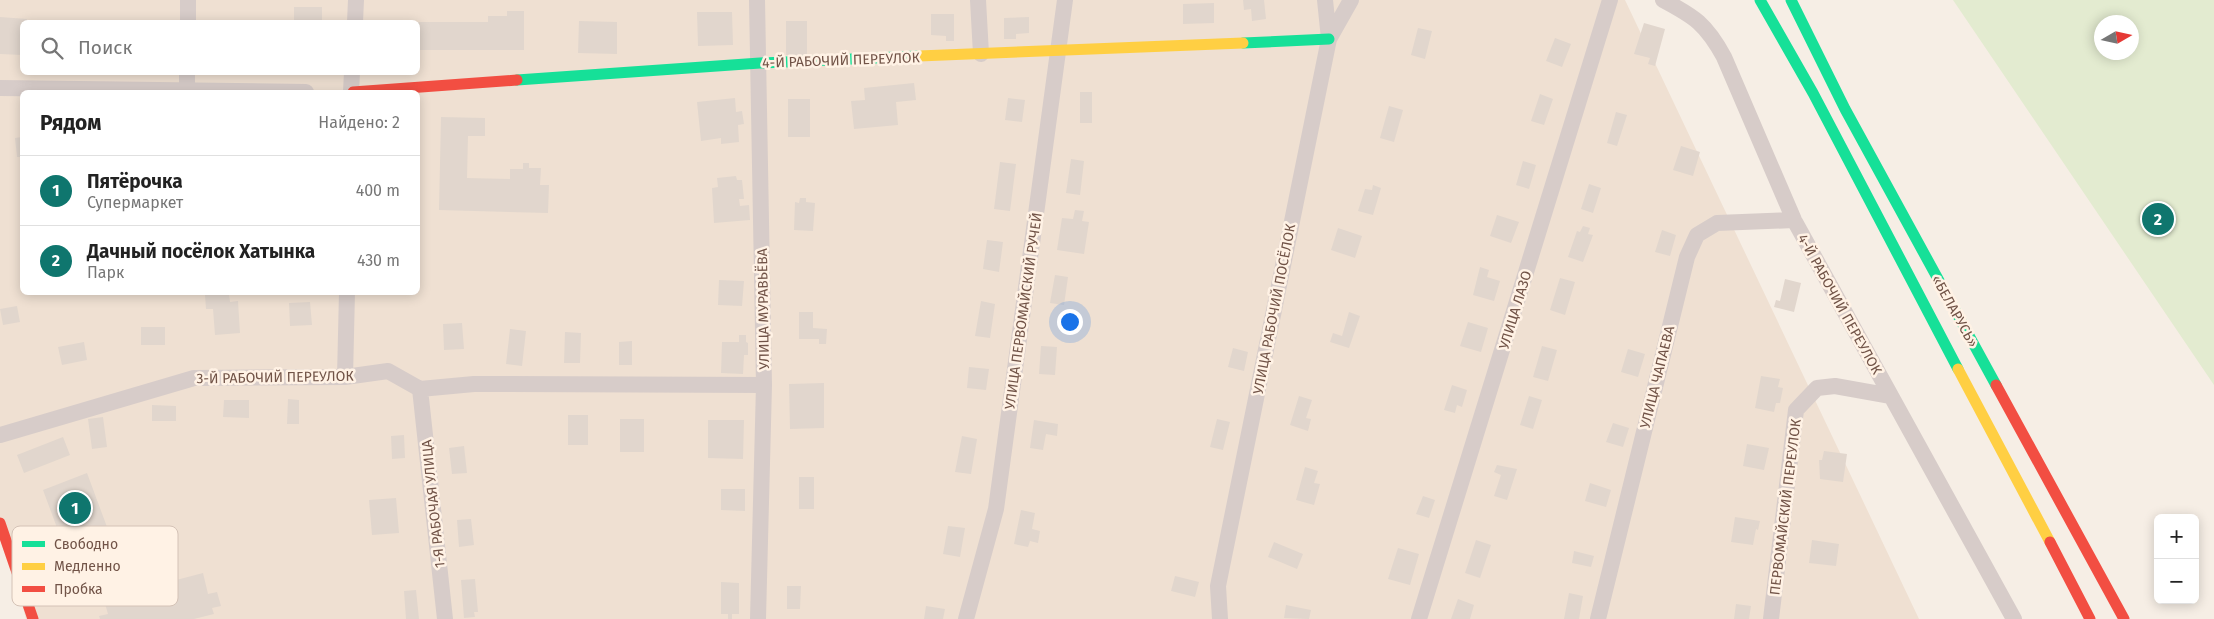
<!DOCTYPE html>
<html lang="ru">
<head>
<meta charset="utf-8">
<style>
  :root { --surface:#fff; --page:#f6f6f6; --text:#222; --muted:#767676; --line:#e0e0e0; --accent:#0f766e }
  body { margin:0; font-family:"Fira Sans",sans-serif; background:var(--page); color:var(--text) }
  .controls { position:absolute; right:15px; bottom:15px; display:grid; overflow:hidden; border-radius:8px; box-shadow:0 2px 12px #0003 }
  .controls button { width:45px; height:45px; display:grid; place-items:center; padding:0; border:0; border-bottom:1px solid var(--line); background:var(--surface); color:var(--text); font:25px sans-serif }
  .compass { position:absolute; left:2094px; top:15px; width:45px; height:45px; border-radius:50%; background:var(--surface); box-shadow:0 2px 12px #0003; rotate:81deg }
  .you { position:absolute; left:1069px; top:321px; width:18px; height:18px; margin:-12px; border:4px solid #fff; border-radius:50%; background:#1a73e8; box-shadow:0 0 0 8px #1a73e833 }
  .badge { display:grid; place-items:center; width:32px; height:32px; border-radius:50%; background:var(--accent); color:#fff; font-size:16px; font-weight:700 }
  .pin { position:absolute; translate:-50% -50%; border:2px solid #fff; box-shadow:0 1px 5px #0006 }
  .list { margin:0; padding:0; list-style:none }
  h2 { display:flex; justify-content:space-between; align-items:center; height:65px; margin:0; padding:0 20px; font-size:21px }
  h2 small { font-size:16px; font-weight:400; color:var(--muted) }
  .list li { display:grid; grid-template-columns:32px 1fr auto; gap:15px; align-items:center; box-sizing:border-box; height:70px; padding:0 20px; border-top:1px solid var(--line) }
  .list b { display:block; font-size:19px; white-space:nowrap }
  .list p { margin:0; font-size:16px; white-space:nowrap; color:var(--muted) }
  .list em { font-size:16px; font-style:normal; color:var(--muted) }
  .icon { flex:none; width:28px; height:28px; fill:none; stroke:currentColor; stroke-width:2; stroke-linecap:round; stroke-linejoin:round }
  .map { position:relative; flex:none; width:2214px; height:619px; overflow:hidden }
  .search { position:absolute; background:var(--surface); box-shadow:0 2px 12px #0003; left:20px; top:20px; width:400px; height:55px; display:flex; align-items:center; gap:12px; box-sizing:border-box; padding:0 18px; border-radius:8px; color:var(--muted); font-size:19px }
  .panel { position:absolute; background:var(--surface); box-shadow:0 2px 12px #0003; left:20px; top:90px; width:400px; height:205px; border-radius:8px }
  .map>svg:first-child { display:block }
</style>
</head>
<body>
<div class="map">
<svg width="2214" height="619" viewBox="0 0 2214 619">
  <rect width="100%" height="100%" fill="#f6eee5"/>
  <path fill="#efe0d2" fill-rule="evenodd" d="M0,0H1625L1919,619H26L0,520ZM22,22H418V72H22ZM22,92H418V292H22Z"/>
  <path fill="#e3ebd0" fill-rule="evenodd" d="M1953,0H2214V385ZM2102,22H2132V52H2102Z"/>
  <path fill="#e1d6cd" d="M1243,0H1264L1266,19L1252,21L1251,9L1244,10Z
    M1214,3V23L1183,24V4Z
    M294,7H322V22H294Z
    M507,11H524V50H418V22H488V16H507Z
    M697,12H732L733,45L698,46Z
    M931,14H954V41H946V36L931,35Z
    M0,17L27,19L26,22H22V55L0,54Z
    M1029,17V33L1016,34V39H1004V18Z
    M579,21L617,22V54L578,53Z
    M786,21H807V57L786,55Z
    M1644,23L1665,29L1655,66L1648,64L1650,58L1634,54Z
    M1418,28L1432,31L1425,59L1411,55Z
    M1555,38L1571,44L1562,67L1546,61Z
    M914,83L916,100L896,102L898,125L854,129L851,101L865,100L864,88Z
    M1080,92H1092V123H1080Z
    M1540,94L1553,99L1544,125L1531,121Z
    M735,98L736,112L742,111L744,124L738,125L739,142L721,144V138L701,141L697,102Z
    M1008,98L1025,100L1022,122L1005,120Z
    M788,99H810V137H788Z
    M1389,106L1403,110L1394,142L1380,138Z
    M1616,112L1627,115L1617,146L1607,143Z
    M441,117L485,118V136H468L467,178L510,179V169H523V163H529V168H541L540,185H549L548,213L439,210Z
    M22,137V157H17L15,138Z
    M1681,146L1700,152L1693,176L1673,170Z
    M1071,159L1084,161L1080,195L1066,193Z
    M1523,161L1536,165L1529,189L1516,185Z
    M1000,162L1016,164L1010,211L994,209Z
    M736,176L737,180H742L744,199H739L740,206L749,205L750,220L714,223L712,188L718,187L717,178Z
    M1589,184L1601,188L1593,213L1581,209Z
    M1373,185L1381,188L1373,215L1358,211L1365,189L1372,190Z
    M800,198H806V202L815,203L813,231L794,230L795,202L799,203Z
    M1075,210L1084,211L1082,221L1089,222L1084,254L1057,250L1062,218L1073,219Z
    M1497,215L1519,222L1511,243L1490,236Z
    M1583,226L1590,228L1588,234L1593,235L1583,262L1568,257L1577,231L1580,232Z
    M1338,228L1362,236L1355,258L1331,250Z
    M1662,230L1676,235L1670,256L1655,252Z
    M987,240L1003,242L999,272L983,269Z
    M1480,267L1489,270L1487,277L1500,281L1494,301L1473,295Z
    M1055,275L1068,277L1064,305L1050,303Z
    M1560,278L1575,282L1565,315L1550,310Z
    M1785,279L1801,283L1794,312L1774,307L1776,300L1780,301Z
    M719,280L744,281L742,306L718,305Z
    M229,294L230,302L238,301L240,333L215,335L213,309H206L205,295Z
    M981,301L995,304L990,338L975,336Z
    M310,302L312,325L290,326L289,303Z
    M17,306L20,322L3,325L0,309Z
    M799,312H813V328L827,329L826,344H819V339H799Z
    M1349,312L1360,316L1349,348L1330,342L1333,333L1342,336Z
    M1468,322L1488,328L1481,352L1460,346Z
    M462,323L464,349L444,350L443,324Z
    M141,327H165V345H141Z
    M510,329L526,331L522,366L506,364Z
    M565,332L581,333L580,363H564Z
    M739,335H746V342L748,343V355H744L743,374L721,373L722,342H739Z
    M632,341V365H619V342Z
    M84,342L87,360L62,365L58,347Z
    M1041,346L1057,347L1055,375L1039,374Z
    M1542,346L1557,350L1548,381L1533,377Z
    M1233,348L1248,352L1244,371L1228,367Z
    M1628,349L1645,354L1638,377L1621,372Z
    M969,367L989,369L986,390L967,388Z
    M1761,376L1780,379L1778,387L1783,388L1780,403H1776L1774,412L1755,408Z
    M824,383V428L790,429L789,384Z
    M1452,385L1467,390L1462,407L1457,405L1455,413L1444,410Z
    M1299,396L1312,400L1306,418L1311,419L1308,431L1290,425Z
    M1529,396L1542,400L1533,429L1520,425Z
    M288,399L299,400V424H287Z
    M224,400H249V418L223,417Z
    M152,405L176,406V421H152Z
    M568,415H588V445H568Z
    M103,417L107,447L92,449L88,419Z
    M620,419H644V452H620Z
    M1217,419L1230,422L1223,450L1210,447Z
    M708,420H744L743,459L708,458Z
    M1034,420L1058,424L1057,436L1046,434L1043,450L1030,448Z
    M1613,423L1629,428L1623,447L1606,442Z
    M404,435L405,458L392,459L391,436Z
    M962,436L977,439L971,474L955,472Z
    M63,437L70,455L24,473L17,455Z
    M1747,444L1769,448L1764,470L1743,466Z
    M464,446L467,473L452,474L449,448Z
    M1824,451L1847,454L1843,482L1820,479L1819,460H1822Z
    M1497,465L1517,469L1507,500L1494,496L1501,475L1494,472Z
    M1305,467L1318,471L1314,483L1320,484L1314,505L1296,500Z
    M87,473L107,527L63,544L43,490Z
    M799,477H814V509H799Z
    M1590,483L1611,490L1606,507L1585,501Z
    M721,489H745V511L721,510Z
    M1423,496L1435,500L1429,518L1416,514Z
    M396,498L399,533L372,535L369,500Z
    M1021,510L1035,513L1032,529L1040,531L1038,543L1030,541L1028,547L1014,544Z
    M1735,517L1760,521L1758,530L1756,529L1753,545L1731,542Z
    M471,519L474,545L459,547L457,520Z
    M948,526L965,528L960,557L943,554Z
    M1476,540L1491,545L1480,578L1465,573Z
    M1812,540L1839,544L1836,566L1809,563Z
    M1274,542L1303,554L1297,569L1268,557Z
    M1398,548L1419,554L1410,585L1388,579Z
    M1574,551L1594,556L1591,567L1572,563Z
    M203,573L208,594L217,592L221,606L212,608L214,614L194,619H100L99,616L108,614L104,600L115,598L112,586L139,579L142,589Z
    M1175,576L1199,582L1195,597L1171,591Z
    M475,579L478,612H474L475,617L464,618L461,580Z
    M721,582L739,583V614H732V619H728V614H721Z
    M787,586H801L800,609H787Z
    M416,590L419,619H406L404,591Z
    M1569,593L1583,596L1579,619H1564Z
    M1458,599L1474,605L1470,619H1451Z
    M1736,604L1751,606L1749,619H1734Z
    M1286,605L1311,610L1309,619L1284,618Z
    M926,606L945,609L943,619H924Z"/>
  <g fill="none" stroke-linecap="round" stroke-linejoin="round">
    <path stroke="#d7ccc9" stroke-width="16" d="M757,0L764,385L758,619
      M978,0L981,54
      M1663,0C1695,17 1706,24 1724,57L1794,220L2014,619
      M188,22V0
      M355,22L356,0
      M1329,39L1351,0
      M0,88L306,92
      M187,92V72
      M351,92L352,72
      M345,377L347,292
      M420,389L445,619
      M0,435L194,378L345,377L388,371L420,389L474,384L764,385
      M966,619L996,509L1065,0
      M1220,619L1218,586L1329,39L1325,0
      M1419,619L1610,0
      M1598,619L1687,257L1697,235L1717,223L1794,220
      M1771,619L1796,410L1817,388L1835,386L1891,396"/>
    <path stroke="#16e098" stroke-width="11" d="M1760,0L1813,93L1958,369
      M1791,0L1845,109L1996,385
      M1243,43L1329,39
      M517,80L760,63L919,56"/>
    <path stroke="#ffcf43" stroke-width="11" d="M919,56L1243,43
      M1958,369L2050,542"/>
    <path stroke="#f24e42" stroke-width="11" d="M353,92L517,80
      M1996,385L2124,619
      M0,523L33,619
      M2050,542L2090,619"/>
  </g>
  <g text-anchor="middle" stroke-width="5" stroke-linejoin="round" paint-order="stroke">
    <g font-size="14" fill="#715347" stroke="#fff2e5">
      <text transform="translate(841 60) rotate(-2)" y="5">4-Й РАБОЧИЙ ПЕРЕУЛОК</text>
      <text transform="translate(1840 304) rotate(61)" y="5">4-Й РАБОЧИЙ ПЕРЕУЛОК</text>
      <text transform="translate(763 309) rotate(-91)" y="5">УЛИЦА МУРАВЬЁВА</text>
      <text transform="translate(1274 309) rotate(-79)" y="5">УЛИЦА РАБОЧИЙ ПОСЁЛОК</text>
      <text transform="translate(1515 310) rotate(-73)" y="5">УЛИЦА ЛАЗО</text>
      <text transform="translate(1023 311) rotate(-82)" y="5">УЛИЦА ПЕРВОМАЙСКИЙ РУЧЕЙ</text>
      <text transform="translate(1955 311) rotate(61)" y="5">«БЕЛАРУСЬ»</text>
      <text transform="translate(275 377) rotate(-1)" y="5">3-Й РАБОЧИЙ ПЕРЕУЛОК</text>
      <text transform="translate(1657 377) rotate(-76)" y="5">УЛИЦА ЧАПАЕВА</text>
      <text transform="translate(433 504) rotate(-96)" y="5">1-Я РАБОЧАЯ УЛИЦА</text>
      <text transform="translate(1785 507) rotate(-83)" y="5">ПЕРВОМАЙСКИЙ ПЕРЕУЛОК</text>
    </g>
  </g>
  <rect x="12" y="526" width="166" height="80" rx="8" fill="#fff2e5" stroke="#d4c2b6" stroke-width="1"/>
  <rect x="22" y="541" width="23" height="6" fill="#16e098"/>
  <rect x="22" y="563" width="23" height="7" fill="#ffcf43"/>
  <rect x="22" y="586" width="23" height="6" fill="#f24e42"/>
  <g font-size="14" fill="#715347">
    <text x="54" y="549">Свободно</text>
    <text x="54" y="571">Медленно</text>
    <text x="54" y="594">Пробка</text>
  </g>
</svg>
<div class="controls">
<button>+</button>
<button>−</button>
</div>
<svg class="compass" viewBox="-18 -18 36 36"><path d="M0-13l5 13h-10z" fill="#e53935"/><path d="M0 13l5-13h-10z" fill="#767676"/></svg>
<div class="you"></div>
<div class="pin badge" style="left:75px;top:508px">1</div>
<div class="pin badge" style="left:2158px;top:219px">2</div>
<div class="search"><svg class="icon" aria-label="search" viewBox="0 0 24 24"><circle cx="10" cy="10" r="6"/><path d="M15 15l6 6"/></svg>Поиск</div>
<section class="panel">
<h2>Рядом<small>Найдено: 2</small></h2>
<ul class="list">
<li><span class="badge">1</span><div><b>Пятёрочка</b><p>Супермаркет</p></div><em>400 m</em></li>
<li><span class="badge">2</span><div><b>Дачный посёлок Хатынка</b><p>Парк</p></div><em>430 m</em></li>
</ul>
</section>
</div>
</body>
</html>
